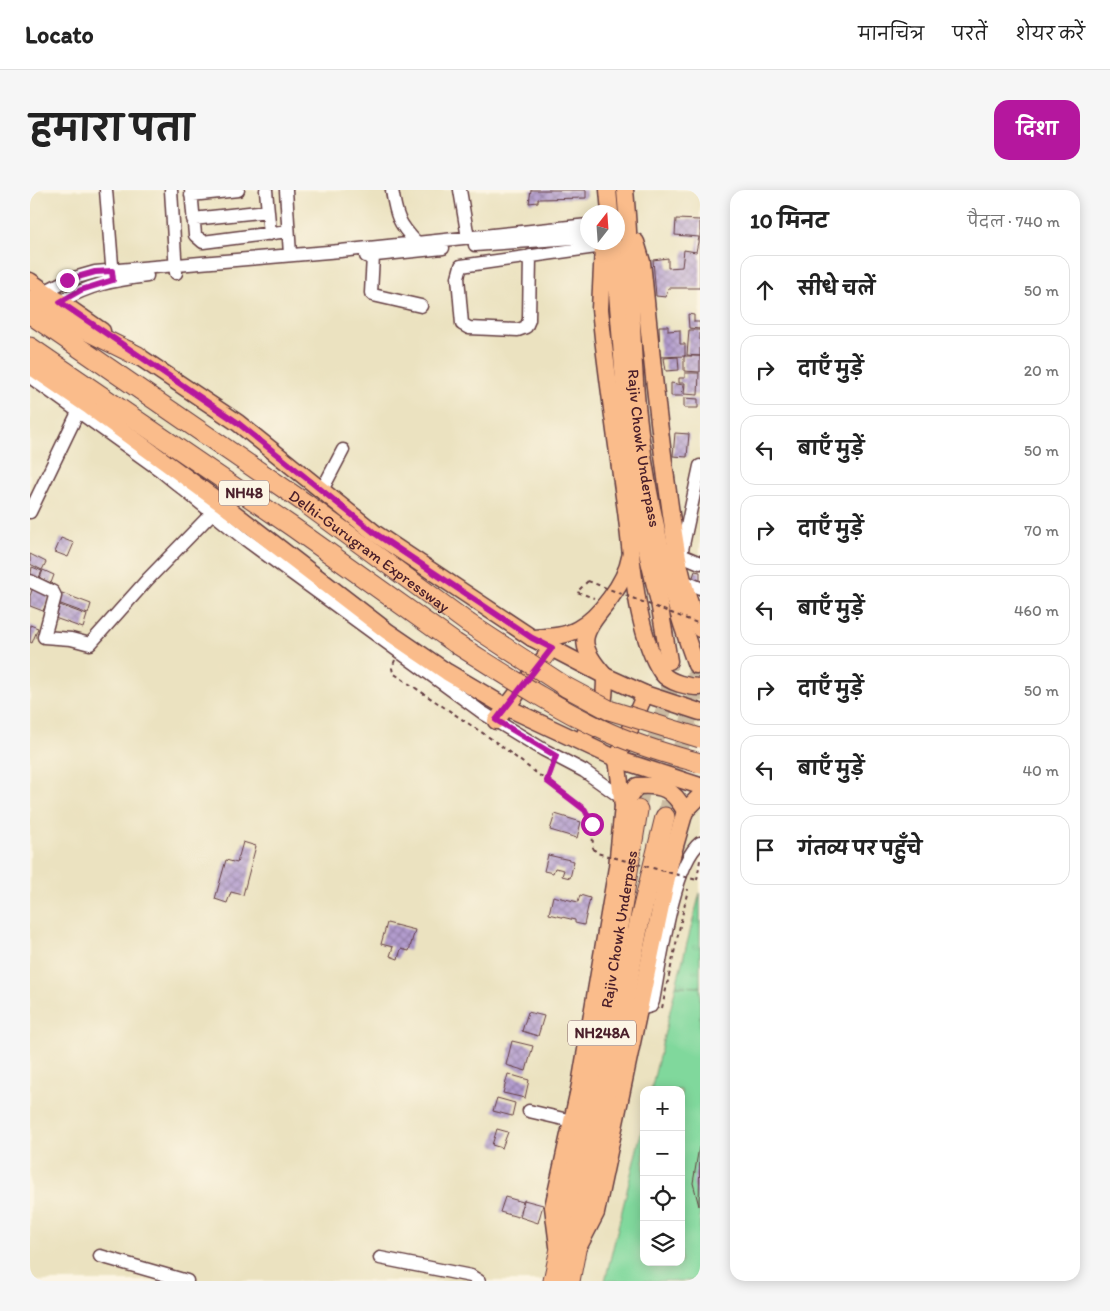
<!DOCTYPE html>
<html lang="hi">
<head>
<meta charset="utf-8">
<style>
  :root { --surface:#fff; --page:#f6f6f6; --text:#222; --muted:#767676; --line:#e0e0e0; --accent:#b5179e }
  body { margin:0; font-family:Itim,"Playpen Sans Deva",sans-serif; background:var(--page); color:var(--text) }
  .controls { position:absolute; right:15px; bottom:15px; display:grid; overflow:hidden; border-radius:10px; box-shadow:0 2px 12px #0003 }
  .controls button { width:45px; height:45px; display:grid; place-items:center; padding:0; border:0; border-bottom:1px solid var(--line); background:var(--surface); color:var(--text); font:25px sans-serif }
  .compass { position:absolute; left:550px; top:15px; width:45px; height:45px; border-radius:50%; background:var(--surface); box-shadow:0 2px 12px #0003; rotate:17deg }
  .stop { position:absolute; width:15px; height:15px; margin:-11px; border:4px solid #b5179e; border-radius:50%; background:#fff }
  .stop.end { background:#b5179e; border-color:#fff; box-shadow:0 1px 5px #0008 }
  .list { margin:0; padding:0; list-style:none }
  h2 { display:flex; justify-content:space-between; align-items:center; height:65px; margin:0; padding:0 20px; font-size:21px }
  h2 small { font-size:16px; font-weight:400; color:var(--muted) }
  .list li { display:grid; grid-template-columns:32px 1fr auto; gap:15px; align-items:center; box-sizing:border-box; height:70px; margin:0 10px 10px; padding:0 10px; border:1px solid var(--line); border-radius:15px }
  .list b { display:block; font-size:19px; white-space:nowrap }
  .list em { font-size:16px; font-style:normal; color:var(--muted) }
  .icon { flex:none; width:28px; height:28px; fill:none; stroke:currentColor; stroke-width:2; stroke-linecap:round; stroke-linejoin:round }
  .map { position:relative; flex:none; width:670px; height:1091px; overflow:hidden; border-radius:15px }
  header { display:flex; align-items:center; gap:30px; box-sizing:border-box; height:70px; padding:0 25px; background:var(--surface); border-bottom:1px solid var(--line) }
  header strong { font-size:24px }
  nav { display:flex; gap:28px; margin-inline-start:auto; font-size:18px }
  .intro { display:flex; align-items:center; justify-content:space-between; box-sizing:border-box; height:120px; padding:0 30px }
  h1 { margin:0; font-size:35px }
  .button { padding:12px 22px; border-radius:15px; background:var(--accent); color:#fff; font-size:18px; font-weight:700 }
  main { display:flex; gap:30px; padding:0 30px }
  aside { flex:1; background:var(--surface); border-radius:15px; box-shadow:0 2px 12px #0003 }
  .map>svg:first-child { display:block }
</style>
</head>
<body>
<header>
<strong>Locato</strong>
<nav><a>मानचित्र</a><a>परतें</a><a>शेयर करें</a></nav>
</header>
<div class="intro"><h1>हमारा पता</h1><a class="button">दिशा</a></div>
<main>
<div class="map">
<svg width="670" height="1091" viewBox="0 0 670 1091">
  <defs>
    <pattern id="grass-tufts" width="24" height="20" patternUnits="userSpaceOnUse" patternTransform="scale(1.25)"><rect width="24" height="20" fill="#80d89c"/><path d="M3 7l-1-3M5 7V3M7 7l1-3M15 17l-1-3M17 17v-4M19 17l1-3" fill="none" stroke="#70b987"/></pattern>
    <pattern id="building-cross-hatch" width="8" height="8" patternUnits="userSpaceOnUse" patternTransform="scale(1.25)"><rect width="8" height="8" fill="#b29cce"/><path d="M0 0l8 8M0 8l8-8" fill="none" stroke="#937fa7"/></pattern>
  </defs>
  <rect width="100%" height="100%" fill="#fcf5e5"/>
  <filter id="ink" filterUnits="userSpaceOnUse"><feTurbulence type="fractalNoise" baseFrequency=".02" numOctaves="2"/><feDisplacementMap in="SourceGraphic" scale="10" xChannelSelector="R" yChannelSelector="G"/><feConvolveMatrix kernelMatrix="1 2 1 2 8 2 1 2 1" color-interpolation-filters="sRGB"/></filter>
  <filter id="wash" filterUnits="userSpaceOnUse"><feTurbulence type="fractalNoise" baseFrequency=".0096" numOctaves="4" result="noise"/><feDisplacementMap in="SourceGraphic" scale="20" xChannelSelector="R" yChannelSelector="G"/><feGaussianBlur stdDeviation="1.12" result="paint"/><feColorMatrix in="noise" values="0 0 0 0 0 0 0 0 0 0 0 0 0 0 0 0 0 1.4 0 .05"/><feComposite in="paint" operator="in"/></filter>
  <g filter="url(#wash)">
    <rect width="100%" height="100%" fill="#ebe2c0"/>
    <path fill="url(#grass-tufts)" stroke="#657c64" d="M670,703V797L646,796Z"/>
    <path fill="#80d89c" stroke="#657c64" d="M646,796L670,797V1091H575L614,930V1072H651V900H621Z"/>
    <g id="blocks">
      <path fill="url(#building-cross-hatch)" d="M501,0H556V8L508,9V12L499,13Z
        M646,29L670,30V98H638L636,107L626,106L623,70L638,68V78L652,77L654,60L666,62L669,47L645,45Z
        M658,124L664,125V132H670V139L659,138Z
        M629,136H638V141L650,140V154H655V166L630,167Z
        M659,140H670V166L657,165Z
        M654,166H670V182L654,181Z
        M648,167L649,180L636,181L634,168Z
        M655,183H669L668,205L654,204L655,193H649V188H655Z
        M641,193L653,195L652,206H641Z
        M654,208L668,209V218H654Z
        M645,243L659,244L657,267L643,266Z
        M31,348L44,353L38,367L25,362Z
        M0,364L16,372L12,380L0,374Z
        M2,377L12,381L7,392L0,389Z
        M13,380L24,385L21,393L10,388Z
        M665,381L670,382V393L662,390Z
        M3,397L20,404L13,421L0,416V406Z
        M32,403L61,414L58,424L28,413Z
        M27,414L57,425L53,438L22,427Z
        M0,435L8,438L2,453L0,452Z
        M525,624L551,632L547,648L520,640Z
        M213,652L226,656L213,705L201,702L197,713L185,709L196,670L207,673Z
        M518,665L544,671L540,688L532,686L534,680L525,678L523,683L514,681Z
        M550,705L560,708L554,735L545,733V730L519,724L523,706L548,712Z
        M357,733L385,740L379,761L371,759L368,769L360,766L363,757L351,754Z
        M498,822L514,826L508,846L492,841Z
        M482,851L503,856L496,881L476,875Z
        M478,884L499,890L495,908L473,903Z
        M467,908L485,913L482,926L463,921Z
        M467,939L478,942L472,958L462,955Z
        M669,957H670L669,1016L663,993Z
        M475,1007L493,1012L488,1027L470,1022Z
        M494,1010L513,1015L508,1033L490,1027Z"/>
    </g>
  </g>
  <g filter="url(#ink)">
    <use href="#blocks" fill-opacity="0" stroke="#623c41" stroke-width="1"/>
    <g fill="none" stroke-linecap="round" stroke-linejoin="round">
      <path stroke="#cbbba2" stroke-width="16" stroke-dasharray="16 8" stroke-linecap="butt" d="M608,620L618,574L639,502V477
        M635,627L644,582L664,511L666,475"/>
      <defs>
        <path id="minor" d="M76,0L83,87
          M141,0L146,83
          M161,0L165,45L173,52L258,41
          M236,0L240,44
          M256,0L260,65
          M362,0C366,25 368,33 386,52
          M430,0L438,48
          M161,5L208,0
          M163,29L238,21
          M445,55L558,47
          M336,66L413,58
          M343,66L341,103L343,105L391,116
          M500,66L499,130L496,137L488,140L439,138L432,134L428,87L431,76L573,56
          M14,102L37,90L65,82L310,61L558,35
          M30,112C58,95 84,90 117,86
          M0,187L131,281L212,347L453,523L514,560L554,581L592,608
          M292,300L313,260
          M0,322L52,214
          M651,365L670,373
          M650,369L670,276
          M651,390L670,398
          M0,391L23,402L25,406L14,447L41,449L60,454L118,389L188,317
          M610,819L621,816L623,811C630,775 643,674 670,653
          M499,921L542,931
          M70,1066L157,1091
          M350,1068L441,1086L449,1091"/>
        <g id="major">
          <path d="M578,0L580,22"/>
          <path id="s1" d="M595,0C602,72 600,145 607,216C616,305 635,391 666,475"/>
          <path d="M575,52L573,56L570,119L573,148C580,206 588,264 596,321C602,367 606,446 632,483C639,493 659,497 670,497"/>
          <path d="M583,52L596,216L607,321L629,412L639,471"/>
          <path d="M606,52L612,72C620,149 627,226 638,302C645,352 649,392 670,439"/>
          <path d="M0,91L72,141"/>
          <path d="M99,160L208,233L346,344L502,448L575,486L615,504L670,522"/>
          <path d="M0,176L60,217L191,313L357,441L417,482L476,517L587,569L670,596"/>
          <path d="M502,448C518,447 534,447 548,439C570,427 596,391 600,367"/>
          <path d="M466,531L522,458"/>
          <path d="M555,544C574,533 575,506 575,486C546,454 551,445 577,413"/>
          <path d="M593,616L607,596C632,594 643,599 655,621"/>
          <path d="M550,1054L566,1023L640,673L655,621L670,606"/>
          <path d="M528,1056L523,1017L550,895L587,677L593,616L587,569L615,504"/>
        </g>
        <g id="highway">
          <path d="M0,110L15,120L108,166"/>
          <path id="s2" d="M0,124L275,313L438,433"/>
          <path d="M0,157L264,338L425,453"/>
          <path id="s3" d="M523,1091L557,932L608,620"/>
          <path d="M540,1091L609,733L635,627"/>
        </g>
      </defs>
      <use href="#minor" stroke="#623c41" stroke-width="15"/>
      <use href="#major" stroke="#623c41" stroke-width="19"/>
      <use href="#highway" stroke="#623c41" stroke-width="21"/>
      <path stroke="#623c41" stroke-width="2" stroke-dasharray="4 4" stroke-linecap="butt" d="M558,391L547,402L564,408
        M365,470L362,478L363,483L463,550L555,620L562,634L563,658
        M517,591L522,577
        M667,690L670,670
        M632,818L658,699"/>
      <use href="#minor" stroke="#fff" stroke-width="12"/>
      <use href="#major" stroke="#fabc8b" stroke-width="16"/>
      <use href="#highway" stroke="#fabc8b" stroke-width="19"/>
      <defs>
        <path id="highway-bridge" d="M438,433L536,497L579,520L670,548
          M425,453C473,483 519,514 569,538C602,554 636,564 670,573"/>
      </defs>
      <use href="#highway-bridge" stroke="#623c41" stroke-width="21" stroke-linecap="butt"/>
      <path stroke="#623c41" stroke-width="2" stroke-dasharray="4 4" stroke-linecap="butt" d="M558,391L670,434
        M563,658L567,663L667,690"/>
      <use href="#highway-bridge" stroke="#fabc8b" stroke-width="19"/>
    </g>
  </g>
  <g fill="none" stroke-linecap="round" stroke-linejoin="round" filter="url(#ink)">
    <path stroke="#b5179e" stroke-width="6" d="M37,90L65,82L82,81L83,90L51,100L30,112L208,233L346,344L502,448L522,458L466,530L526,566L517,591L555,620L562,634"/>
  </g>
  <g text-anchor="middle" stroke-width="5" stroke-linejoin="round" paint-order="stroke">
    <g fill="#fcf5e5" stroke="#7f5f63" stroke-width="1">
      <rect x="189" y="290.5" width="50" height="25" rx="4"/>
      <rect x="538" y="830.5" width="68" height="25" rx="4"/>
    </g>
    <g font-size="15" font-weight="bold" fill="#4a1f2b">
      <text x="214" y="308">NH48</text>
      <text x="572" y="848">NH248A</text>
    </g>
    <g font-size="16" fill="#4a1f2b" stroke="#fcf5e5">
      <text dy="6" stroke="none"><textPath href="#s1" startOffset="259">Rajiv Chowk Underpass</textPath></text>
      <text dy="6" stroke="none"><textPath href="#s2" startOffset="414">Delhi-Gurugram Expressway</textPath></text>
      <text dy="6" stroke="none"><textPath href="#s3" startOffset="358">Rajiv Chowk Underpass</textPath></text>
    </g>
  </g>
</svg>
<div class="controls">
<button>+</button>
<button>−</button>
<button><svg class="icon" aria-label="locate" viewBox="0 0 24 24"><circle cx="12" cy="12" r="6"/><path d="M12 2v4M12 18v4M2 12h4M18 12h4"/></svg></button>
<button><svg class="icon" aria-label="layers" viewBox="0 0 24 24"><path d="M12 4l9 5-9 5-9-5zM3 14l9 5 9-5"/></svg></button>
</div>
<svg class="compass" viewBox="-18 -18 36 36"><path d="M0-13l5 13h-10z" fill="#e53935"/><path d="M0 13l5-13h-10z" fill="#767676"/></svg>
<div class="stop" style="left:562px;top:634px"></div>
<div class="stop end" style="left:37px;top:90px"></div>
</div>
<aside>
<h2>10 मिनट<small>पैदल · 740 m</small></h2>
<ul class="list">
<li><svg class="icon" aria-label="ahead" viewBox="0 0 24 24"><path d="M12 20V5M6 11l6-6 6 6"/></svg><div><b>सीधे चलें</b></div><em>50 m</em></li>
<li><svg class="icon" aria-label="right" viewBox="0 0 24 24"><path d="M7 20v-9h11M14 6l5 5-5 5"/></svg><div><b>दाएँ मुड़ें</b></div><em>20 m</em></li>
<li><svg class="icon" aria-label="left" viewBox="0 0 24 24"><path d="M17 20v-9H6M10 6l-5 5 5 5"/></svg><div><b>बाएँ मुड़ें</b></div><em>50 m</em></li>
<li><svg class="icon" aria-label="right" viewBox="0 0 24 24"><path d="M7 20v-9h11M14 6l5 5-5 5"/></svg><div><b>दाएँ मुड़ें</b></div><em>70 m</em></li>
<li><svg class="icon" aria-label="left" viewBox="0 0 24 24"><path d="M17 20v-9H6M10 6l-5 5 5 5"/></svg><div><b>बाएँ मुड़ें</b></div><em>460 m</em></li>
<li><svg class="icon" aria-label="right" viewBox="0 0 24 24"><path d="M7 20v-9h11M14 6l5 5-5 5"/></svg><div><b>दाएँ मुड़ें</b></div><em>50 m</em></li>
<li><svg class="icon" aria-label="left" viewBox="0 0 24 24"><path d="M17 20v-9H6M10 6l-5 5 5 5"/></svg><div><b>बाएँ मुड़ें</b></div><em>40 m</em></li>
<li><svg class="icon" aria-label="arrive" viewBox="0 0 24 24"><path d="M6 21V4h12l-3 4 3 4H6"/></svg><div><b>गंतव्य पर पहुँचे</b></div></li>
</ul>
</aside>
</main>
</body>
</html>
